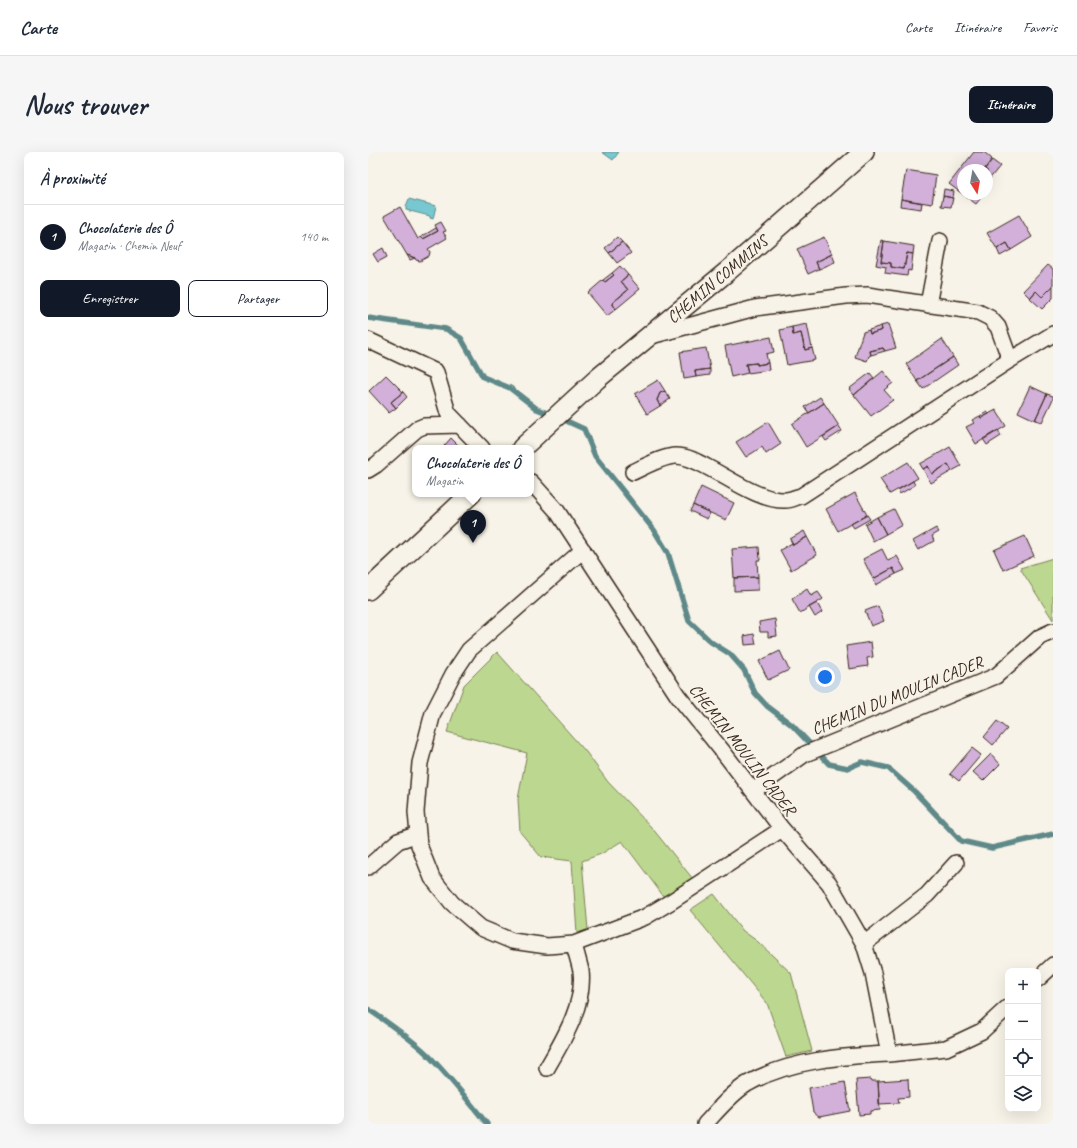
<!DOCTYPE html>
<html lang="fr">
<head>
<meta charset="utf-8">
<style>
  :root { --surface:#fff; --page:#f6f6f7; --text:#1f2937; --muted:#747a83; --line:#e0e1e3; --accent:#111827 }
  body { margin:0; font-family:Caveat,sans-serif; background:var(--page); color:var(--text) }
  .controls { position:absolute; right:12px; bottom:12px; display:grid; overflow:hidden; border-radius:8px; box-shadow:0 4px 16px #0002 }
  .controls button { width:36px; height:36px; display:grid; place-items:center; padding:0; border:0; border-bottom:1px solid var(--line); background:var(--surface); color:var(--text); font:20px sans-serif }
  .compass { position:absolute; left:589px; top:12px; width:36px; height:36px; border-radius:50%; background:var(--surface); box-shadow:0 4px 16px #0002; rotate:169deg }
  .you { position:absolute; left:457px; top:525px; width:14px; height:14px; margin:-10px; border:3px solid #fff; border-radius:50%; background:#1a73e8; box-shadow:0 0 0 6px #1a73e833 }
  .badge { display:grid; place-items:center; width:26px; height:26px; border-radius:50%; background:var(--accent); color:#fff; font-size:13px; font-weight:700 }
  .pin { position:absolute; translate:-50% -33px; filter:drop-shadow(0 1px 2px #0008) }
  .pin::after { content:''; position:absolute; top:21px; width:14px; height:12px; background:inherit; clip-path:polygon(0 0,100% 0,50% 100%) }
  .popup { position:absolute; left:44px; top:293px; width:122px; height:52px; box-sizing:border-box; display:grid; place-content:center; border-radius:8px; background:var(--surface); filter:drop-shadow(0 1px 3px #0005); font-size:13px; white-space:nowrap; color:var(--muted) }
  .popup b { font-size:15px; color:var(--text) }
  .popup::after { content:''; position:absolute; left:50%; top:100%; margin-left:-8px; border:8px solid transparent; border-top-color:var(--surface) }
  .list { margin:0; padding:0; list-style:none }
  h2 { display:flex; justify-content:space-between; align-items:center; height:52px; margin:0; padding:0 16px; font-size:17px }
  h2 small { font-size:13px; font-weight:400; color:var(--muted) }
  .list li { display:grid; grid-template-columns:26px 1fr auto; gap:12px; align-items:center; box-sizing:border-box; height:64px; padding:0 16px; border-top:1px solid var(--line) }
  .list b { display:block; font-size:15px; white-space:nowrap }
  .list p { margin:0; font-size:13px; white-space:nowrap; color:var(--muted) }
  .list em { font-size:13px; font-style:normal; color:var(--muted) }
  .actions { display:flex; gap:8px; padding:12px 16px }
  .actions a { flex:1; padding:9px 0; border:1px solid var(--accent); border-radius:8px; text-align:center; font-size:14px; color:var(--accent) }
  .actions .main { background:var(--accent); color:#fff }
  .icon { flex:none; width:22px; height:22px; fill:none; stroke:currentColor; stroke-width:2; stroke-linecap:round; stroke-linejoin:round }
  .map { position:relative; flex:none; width:685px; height:972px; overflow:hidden; border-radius:8px }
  header { display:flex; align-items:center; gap:24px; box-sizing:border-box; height:56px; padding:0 20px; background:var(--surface); border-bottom:1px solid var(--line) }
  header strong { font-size:19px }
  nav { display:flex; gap:22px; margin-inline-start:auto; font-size:14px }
  .intro { display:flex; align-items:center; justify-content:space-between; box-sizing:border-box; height:96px; padding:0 24px }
  h1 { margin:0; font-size:28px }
  .button { padding:10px 18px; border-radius:8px; background:var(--accent); color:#fff; font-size:14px; font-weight:700 }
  main { display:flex; gap:24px; padding:0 24px }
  aside { flex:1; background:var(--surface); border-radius:8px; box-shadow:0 4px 16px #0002 }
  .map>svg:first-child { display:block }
</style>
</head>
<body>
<header>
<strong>Carte</strong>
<nav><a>Carte</a><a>Itinéraire</a><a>Favoris</a></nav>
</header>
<div class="intro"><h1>Nous trouver</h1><a class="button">Itinéraire</a></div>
<main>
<aside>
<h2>À proximité<small></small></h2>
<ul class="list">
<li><span class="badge">1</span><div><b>Chocolaterie des Ô</b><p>Magasin · Chemin Neuf</p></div><em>140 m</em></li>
</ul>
<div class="actions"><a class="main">Enregistrer</a><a>Partager</a></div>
</aside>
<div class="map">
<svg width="685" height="972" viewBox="0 0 685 972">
  <rect width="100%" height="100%" fill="#f7f3e8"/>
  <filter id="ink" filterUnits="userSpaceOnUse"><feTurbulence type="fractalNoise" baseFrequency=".025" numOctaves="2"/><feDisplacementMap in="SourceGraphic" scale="8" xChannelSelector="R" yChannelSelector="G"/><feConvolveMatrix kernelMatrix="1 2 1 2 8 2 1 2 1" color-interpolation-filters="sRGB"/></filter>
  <g filter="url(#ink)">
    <path fill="#bcd890" stroke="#7c8157" d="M685,406V468L652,416Z
      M129,500L218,600L240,630L284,676L325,727L296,745L254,689L233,702L214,709L220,778L209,781L204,709L173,705L152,680L150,647L159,601L79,580L96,533Z
      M346,742L375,779L389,789L423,821L444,899L418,905L399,851L322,758Z"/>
    <path fill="#77c8d0" stroke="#5f8989" d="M234,0H251L245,8Z
      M41,47L68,54L65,67L62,66V64L38,58V54Z"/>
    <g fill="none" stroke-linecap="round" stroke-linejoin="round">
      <path stroke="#5f8989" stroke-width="5.5" d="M0,166L78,177L93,186L115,225L142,236L169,257L184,263
        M192,266L216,277L227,304L286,378L300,401L321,469L343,490L362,502L376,518L387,541L399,554L424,573L461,612L480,616L494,610L520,616L547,640L593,689L624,696L685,682
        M0,857C20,871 41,885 59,902C81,924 100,948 119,972"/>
    </g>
    <path fill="#d2b0da" stroke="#3b2a1e" d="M606,0H616L624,7L616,18H595V42H616L608,52L581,32Z
      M624,8L632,14L619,30V18H616Z
      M538,18L568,23L564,52L533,47Z
      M576,37L586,39L585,46L575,44Z
      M575,44L585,46L583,55L573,54Z
      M533,47L554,51L553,57L532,54Z
      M32,55L50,87L53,85L55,87L70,79L67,73L73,70L78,79L75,80L79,86L60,97L62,100L61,104L52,109L48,108L47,106L39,103L16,64Z
      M651,63L664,85L643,98L639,91L629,97L619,81Z
      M68,76L70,79L55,87L53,85Z
      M249,85L254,90L241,101L237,96Z
      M456,85L464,102L448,110L451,117L440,122L429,97Z
      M513,88L516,89L513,110L523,111V115L536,117L539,101L545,102L543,119L540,118L539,124L517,121L518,115L508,113Z
      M516,89L546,94L545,102L539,101L536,117L523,115V111L513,110Z
      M254,90L263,101L249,111L241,101Z
      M639,91L643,98L632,104L629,97Z
      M15,96L19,105L10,110L5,102Z
      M464,102L467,110L451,117L448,110Z
      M39,103L47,106L42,108Z
      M680,113L685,117V134L674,145L668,139L662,146L655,139Z
      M252,114L260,123L253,129L260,138L244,151L248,157L239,164L220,141L235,128L237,130L246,123L244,121Z
      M244,121L246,123L237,130L235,128Z
      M260,123L272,137L248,157L244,151L260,138L253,129Z
      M685,134V146L674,157L662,146L668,139L674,145Z
      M439,172L444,196L437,198L433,181L425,183L424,175Z
      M520,172L528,196L517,199L515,196L502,199L503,203L501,204L499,209L487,205L495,180L501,178L502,182L514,178L513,174Z
      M513,174L514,178L502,182L501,178Z
      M424,175L425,183L433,181L437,198L444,196L447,208L419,213L412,178Z
      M403,185L406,200L398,202L400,211L389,213V211L378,212L380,221L363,225L357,194Z
      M574,187L585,205L549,229L538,212Z
      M338,196L342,217L327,219L328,225L316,227L312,200Z
      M515,196L517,199L503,203L502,199Z
      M585,205L590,213L555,237L549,229Z
      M389,211V213L400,211L401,218L380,221L378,212Z
      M342,217V223L328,225L327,219Z
      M515,219L525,231L516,238L525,248L503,264L486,243Z
      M502,221L506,226L486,243L481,237Z
      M18,223L35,240L23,250L28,256L21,261L1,239Z
      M290,228L297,239L292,241L289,248L292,254L279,262L267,242Z
      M662,234L679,242L667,268L650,260Z
      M297,239L302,247L292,254L289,248L292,241Z
      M35,240L39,245L28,256L23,250Z
      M679,242L685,244V247L674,270L667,268Z
      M452,245L456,251L441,261L437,255Z
      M456,251L471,274L438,295L424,272Z
      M628,258L638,274L608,292L598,275L606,271L604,268L612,264L613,266Z
      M619,260L621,262L613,266L612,264Z
      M400,270L413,292L398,302L394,295L378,305L368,290Z
      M471,274L474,279L458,289L455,285Z
      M630,278L633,284L619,293L615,287Z
      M83,286L93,296H78L76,294Z
      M582,295L593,314L584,319L580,312L564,322L560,314L555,317L552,312Z
      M540,310L550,326L522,342L512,327Z
      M580,312L584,319L563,331L555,317L560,314L564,322Z
      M545,329L547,333L532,342L530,338Z
      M333,335L366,351L358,368L325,353Z
      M487,341L499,363L470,379L458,357Z
      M325,353L342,361L339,367L322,359Z
      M526,357L534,373L518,382L509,365Z
      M499,363L502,367L486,376L483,372Z
      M509,365L518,382L505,389L497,372Z
      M568,376L571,380L564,384L566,389L550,398L545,389Z
      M436,379L439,385L425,393L422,387Z
      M657,384L666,404L635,418L626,398Z
      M439,385L449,403L423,418L412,398L424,391L425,393Z
      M391,395L392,408H389L390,425L366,426L364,397Z
      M514,397L520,409L529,404L537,418L528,422L525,416L505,427L495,407Z
      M525,416L528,422L508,433L505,427Z
      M390,425V438L366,439V426Z
      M439,437L443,444L450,440L455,447L432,461L424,447Z
      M449,451L454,460L447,465L441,455Z
      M510,454L516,469L503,474L497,459Z
      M407,467L409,484L400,485V480H392L391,470Z
      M386,482L388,492L377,493L376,484Z
      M503,490L505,505L499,506L500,514L481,517L478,494Z
      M412,499L421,518L400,528L391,509Z
      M629,569L639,577L625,593L616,585Z
      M604,596L613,603L591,629L582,622Z
      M623,602L632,612L615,629L605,620Z
      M503,927V929H510L512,958L502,959V962L491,963L488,928Z
      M540,927L541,945L530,946L531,951L511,952L510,929Z
      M477,930L482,959L451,965L445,960L441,936Z"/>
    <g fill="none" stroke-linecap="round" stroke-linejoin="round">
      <defs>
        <path id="minor" d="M560,153L572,89
          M283,184L387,156L478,144L499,143L610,160L622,166L630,175L642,208
          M0,188L68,220L80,261L114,296
          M0,318L8,313L49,277L56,274L92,273
          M265,320C276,315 295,304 308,304C319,304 330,310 339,315C361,326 394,350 418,348C423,348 428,345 433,344L642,208L685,182
          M163,330L189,359L310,544L356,601L414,677L461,731L496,792L505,821L521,902C475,904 420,908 379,932C363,942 350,958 337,972
          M215,398L101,498L85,522L65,561L52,611L48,660L51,693L64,726L84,751L113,776L144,789L179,794L206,792L277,765L304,749L414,677
          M385,639L437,602L628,524L672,485L685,479
          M0,715L30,689L50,682
          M496,792L559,743L588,711
          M670,827L685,813
          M521,902L578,896L614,879L640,855
          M179,916C195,888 217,853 213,819C211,810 208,801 206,792"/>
        <path id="tertiary" d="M154,296L229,227L361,118L496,0
          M0,438L103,342"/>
      </defs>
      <use href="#minor" stroke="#3b2a1e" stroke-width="18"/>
      <use href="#tertiary" stroke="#3b2a1e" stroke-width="22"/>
      <use href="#minor" stroke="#f7f3e8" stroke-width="15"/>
      <use href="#tertiary" stroke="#f7f3e8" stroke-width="19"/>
    </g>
  </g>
  <g text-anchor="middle" stroke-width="4" stroke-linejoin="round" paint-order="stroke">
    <g font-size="17" fill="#3b2a1e" stroke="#f7f3e8">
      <text transform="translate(349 127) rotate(-40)" y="6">CHEMIN COMMINS</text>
      <text transform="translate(529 543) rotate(-22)" y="6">CHEMIN DU MOULIN CADER</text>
      <text transform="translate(375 597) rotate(52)" y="6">CHEMIN MOULIN CADER</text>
    </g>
  </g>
</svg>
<div class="controls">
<button>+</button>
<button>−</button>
<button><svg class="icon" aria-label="locate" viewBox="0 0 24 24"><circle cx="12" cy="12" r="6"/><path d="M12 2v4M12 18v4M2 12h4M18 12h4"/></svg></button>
<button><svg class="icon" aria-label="layers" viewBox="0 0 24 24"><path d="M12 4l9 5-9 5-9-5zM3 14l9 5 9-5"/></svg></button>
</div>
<svg class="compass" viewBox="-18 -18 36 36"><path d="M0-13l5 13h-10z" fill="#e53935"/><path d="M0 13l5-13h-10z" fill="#747a83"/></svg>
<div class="you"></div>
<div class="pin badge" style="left:105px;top:391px">1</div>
<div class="popup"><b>Chocolaterie des Ô</b>Magasin</div>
</div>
</main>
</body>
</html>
